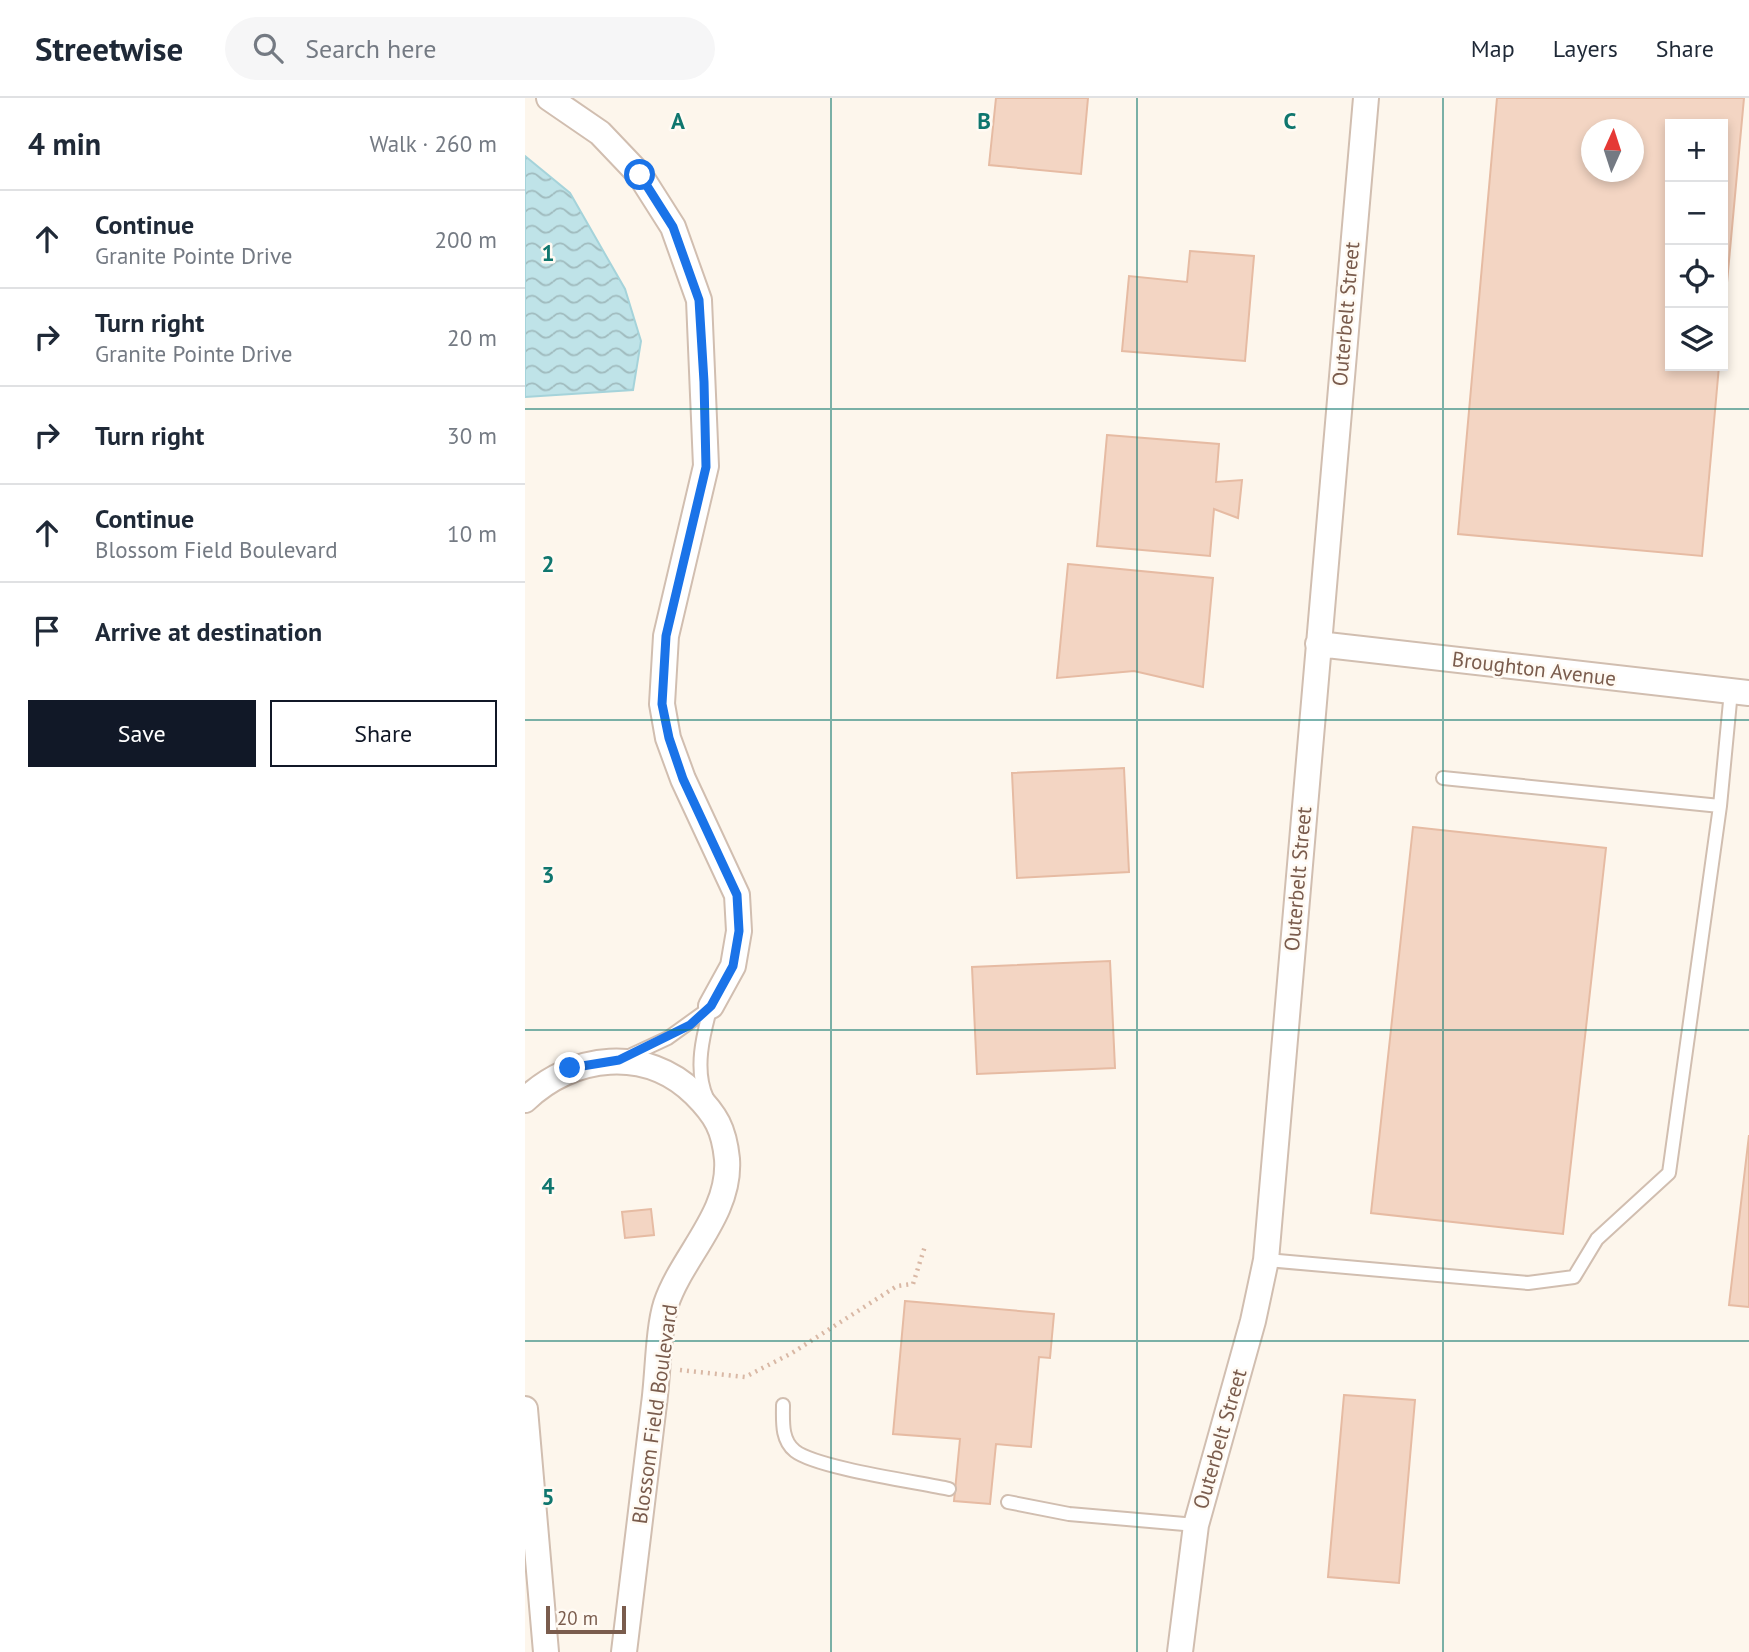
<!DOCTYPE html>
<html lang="en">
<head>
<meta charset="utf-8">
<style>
  :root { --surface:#fff; --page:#f6f6f7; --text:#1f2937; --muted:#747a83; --line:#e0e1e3; --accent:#111827 }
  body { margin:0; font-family:"PT Sans",sans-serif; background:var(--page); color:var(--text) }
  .controls { position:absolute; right:21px; top:21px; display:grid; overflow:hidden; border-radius:0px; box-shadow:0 4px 10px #0003 }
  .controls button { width:63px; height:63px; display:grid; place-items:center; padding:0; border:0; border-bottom:2px solid var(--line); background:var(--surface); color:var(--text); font:35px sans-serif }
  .compass { position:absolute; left:1056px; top:21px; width:63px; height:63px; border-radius:50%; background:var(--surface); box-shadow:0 4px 10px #0003; rotate:3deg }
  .scale { position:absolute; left:21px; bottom:18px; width:80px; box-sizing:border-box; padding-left:7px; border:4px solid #7a5c4d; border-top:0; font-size:19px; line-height:24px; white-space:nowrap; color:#7a5c4d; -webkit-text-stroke:5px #fffaf3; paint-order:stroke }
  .stop { position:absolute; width:21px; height:21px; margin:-16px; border:5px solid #1a73e8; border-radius:50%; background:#fff }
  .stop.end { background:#1a73e8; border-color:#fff; box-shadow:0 2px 7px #0008 }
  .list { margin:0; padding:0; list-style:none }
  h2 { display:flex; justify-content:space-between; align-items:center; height:91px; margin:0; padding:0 28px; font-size:30px }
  h2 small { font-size:23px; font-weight:400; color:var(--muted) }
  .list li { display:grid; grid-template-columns:46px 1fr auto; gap:21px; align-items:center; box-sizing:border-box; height:98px; padding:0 28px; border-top:2px solid var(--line) }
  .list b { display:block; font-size:26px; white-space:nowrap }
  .list p { margin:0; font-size:23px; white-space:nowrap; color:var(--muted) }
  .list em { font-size:23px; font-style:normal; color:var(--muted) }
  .actions { display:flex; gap:14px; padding:21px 28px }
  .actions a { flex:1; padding:16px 0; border:2px solid var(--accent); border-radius:0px; text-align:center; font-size:24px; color:var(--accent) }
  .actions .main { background:var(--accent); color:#fff }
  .icon { flex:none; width:38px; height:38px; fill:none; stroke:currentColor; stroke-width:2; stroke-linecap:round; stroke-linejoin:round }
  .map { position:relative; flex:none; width:1224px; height:1554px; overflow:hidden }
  header { display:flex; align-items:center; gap:42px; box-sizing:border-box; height:98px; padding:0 35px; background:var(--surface); border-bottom:2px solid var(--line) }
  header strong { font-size:33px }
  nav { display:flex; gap:38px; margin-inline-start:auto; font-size:24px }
  .search { width:490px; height:63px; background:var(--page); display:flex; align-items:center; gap:18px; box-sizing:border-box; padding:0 24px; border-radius:38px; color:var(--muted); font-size:26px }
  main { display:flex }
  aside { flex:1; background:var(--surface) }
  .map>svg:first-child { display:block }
</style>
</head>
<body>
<header>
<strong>Streetwise</strong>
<div class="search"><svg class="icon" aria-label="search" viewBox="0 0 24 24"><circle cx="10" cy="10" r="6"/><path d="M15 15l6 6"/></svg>Search here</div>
<nav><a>Map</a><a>Layers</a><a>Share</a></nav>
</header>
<main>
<aside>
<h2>4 min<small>Walk · 260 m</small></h2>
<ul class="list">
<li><svg class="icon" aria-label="ahead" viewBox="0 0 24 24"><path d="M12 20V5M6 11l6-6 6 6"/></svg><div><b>Continue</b><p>Granite Pointe Drive</p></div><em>200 m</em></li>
<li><svg class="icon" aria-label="right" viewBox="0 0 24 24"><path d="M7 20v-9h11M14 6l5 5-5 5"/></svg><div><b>Turn right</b><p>Granite Pointe Drive</p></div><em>20 m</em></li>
<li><svg class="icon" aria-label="right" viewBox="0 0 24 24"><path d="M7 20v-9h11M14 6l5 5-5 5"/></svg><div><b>Turn right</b></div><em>30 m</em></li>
<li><svg class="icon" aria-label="ahead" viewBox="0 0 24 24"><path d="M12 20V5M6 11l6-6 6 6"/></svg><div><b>Continue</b><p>Blossom Field Boulevard</p></div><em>10 m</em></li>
<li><svg class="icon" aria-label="arrive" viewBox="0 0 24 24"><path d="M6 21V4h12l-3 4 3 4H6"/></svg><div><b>Arrive at destination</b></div></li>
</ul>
<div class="actions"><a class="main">Save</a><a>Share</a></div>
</aside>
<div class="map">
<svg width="1224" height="1554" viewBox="0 0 1224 1554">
  <defs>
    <pattern id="water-waves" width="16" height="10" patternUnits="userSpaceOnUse" patternTransform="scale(1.75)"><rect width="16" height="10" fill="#bfe3e8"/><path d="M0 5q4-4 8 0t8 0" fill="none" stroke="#a0bbbe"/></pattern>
  </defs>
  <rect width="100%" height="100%" fill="#fdf6ec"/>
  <path fill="url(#water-waves)" stroke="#a5d3da" stroke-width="2" d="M0,58L45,95L100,191L116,243L108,292L0,299Z"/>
  <path fill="#f3d5c3" stroke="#e6bba3" stroke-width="2" fill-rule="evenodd" d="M471,0H563L556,76L464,67Z
    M972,0H1219L1198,228V26H1145V268H1194L1177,458L933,436ZM1066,32H1108V74H1066Z
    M665,153L729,158L720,263L597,253L604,178L662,184Z
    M582,337L694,346L691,384L717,382L713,420L689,411L685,458L572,448Z
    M543,466L688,480L678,589L609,573L532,580Z
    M599,670L604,774L492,780L487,675Z
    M888,729L1081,750L1038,1136L846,1115Z
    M585,863L590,970L452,976L447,869Z
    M1224,1037V1209L1204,1207Z
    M126,1111L129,1137L100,1140L97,1114Z
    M380,1203L529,1216L525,1260L514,1259L506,1349L471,1346L465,1406L429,1403L435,1341L368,1336Z
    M819,1297L890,1302L874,1485L803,1479Z"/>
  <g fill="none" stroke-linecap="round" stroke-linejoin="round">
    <defs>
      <path id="lane" d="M918,680L1195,708
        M100,960L143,940L186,909
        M182,1000C169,972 178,937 186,908
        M741,1162L1003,1185L1049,1179L1072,1141L1144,1075L1195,708L1206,593
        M258,1307C258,1323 256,1342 270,1353C292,1370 392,1384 424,1391
        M483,1404L544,1416L671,1427"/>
      <path id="street" d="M24,0L75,35L115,77L148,129L174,202L181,368L141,538L137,606L143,640L158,681L212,797L214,833L208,868L186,908
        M793,546L1224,595
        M0,1002C48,956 121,948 170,996C191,1017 199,1031 202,1061C206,1116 157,1158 141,1206C133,1231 133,1278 129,1306C119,1389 109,1471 99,1554
        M0,1311L21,1554
        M655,1554L671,1427L728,1223L741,1162L841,0"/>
    </defs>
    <use href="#lane" stroke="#d1beb0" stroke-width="16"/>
    <use href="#street" stroke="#d1beb0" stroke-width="28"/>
    <path stroke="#d9b8a5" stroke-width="4.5" stroke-dasharray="2 5" stroke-linecap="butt" d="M155,1272L220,1279L267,1255L372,1188L388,1186L400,1148"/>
    <use href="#lane" stroke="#fff" stroke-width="12"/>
    <use href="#street" stroke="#fff" stroke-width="24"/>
  </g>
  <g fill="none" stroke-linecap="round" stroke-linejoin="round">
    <path stroke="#1a73e8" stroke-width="9" d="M45,970L94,962L165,927L186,908L208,868L214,833L212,797L158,681L144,640L137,606L141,538L181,369L179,284L174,202L148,129L115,77"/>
  </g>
  <path fill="none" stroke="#0f766e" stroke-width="2" stroke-opacity="0.55" d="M306,0V1554M612,0V1554M918,0V1554M0,311H1224M0,622H1224M0,932H1224M0,1243H1224"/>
  <g text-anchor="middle" stroke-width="5" stroke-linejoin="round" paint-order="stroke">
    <g font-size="21" fill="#7a5c4d" stroke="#fffaf3">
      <text transform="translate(821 216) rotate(-85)" y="7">Outerbelt Street</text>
      <text transform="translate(1009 571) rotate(7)" y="7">Broughton Avenue</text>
      <text transform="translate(773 781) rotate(-85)" y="7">Outerbelt Street</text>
      <text transform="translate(130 1316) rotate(-82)" y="7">Blossom Field Boulevard</text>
      <text transform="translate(695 1341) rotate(-74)" y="7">Outerbelt Street</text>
    </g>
  </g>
  <g font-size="23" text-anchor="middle" font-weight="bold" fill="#0f766e" stroke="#fffaf3" stroke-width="5" stroke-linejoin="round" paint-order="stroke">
    <text x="153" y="31">A</text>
    <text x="459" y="31">B</text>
    <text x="765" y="31">C</text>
    <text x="23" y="163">1</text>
    <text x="23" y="474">2</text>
    <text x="23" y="785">3</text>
    <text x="23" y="1096">4</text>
    <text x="23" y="1407">5</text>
  </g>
</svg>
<div class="controls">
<button>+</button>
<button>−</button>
<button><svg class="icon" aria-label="locate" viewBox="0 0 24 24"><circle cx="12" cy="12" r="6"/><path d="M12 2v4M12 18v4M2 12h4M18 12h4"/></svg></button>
<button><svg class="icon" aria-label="layers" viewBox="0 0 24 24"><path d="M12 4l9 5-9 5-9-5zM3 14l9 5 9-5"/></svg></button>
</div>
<svg class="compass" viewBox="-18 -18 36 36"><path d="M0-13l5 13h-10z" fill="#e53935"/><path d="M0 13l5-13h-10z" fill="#747a83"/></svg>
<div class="scale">20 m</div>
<div class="stop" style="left:115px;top:77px"></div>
<div class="stop end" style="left:45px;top:970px"></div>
</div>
</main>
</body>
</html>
